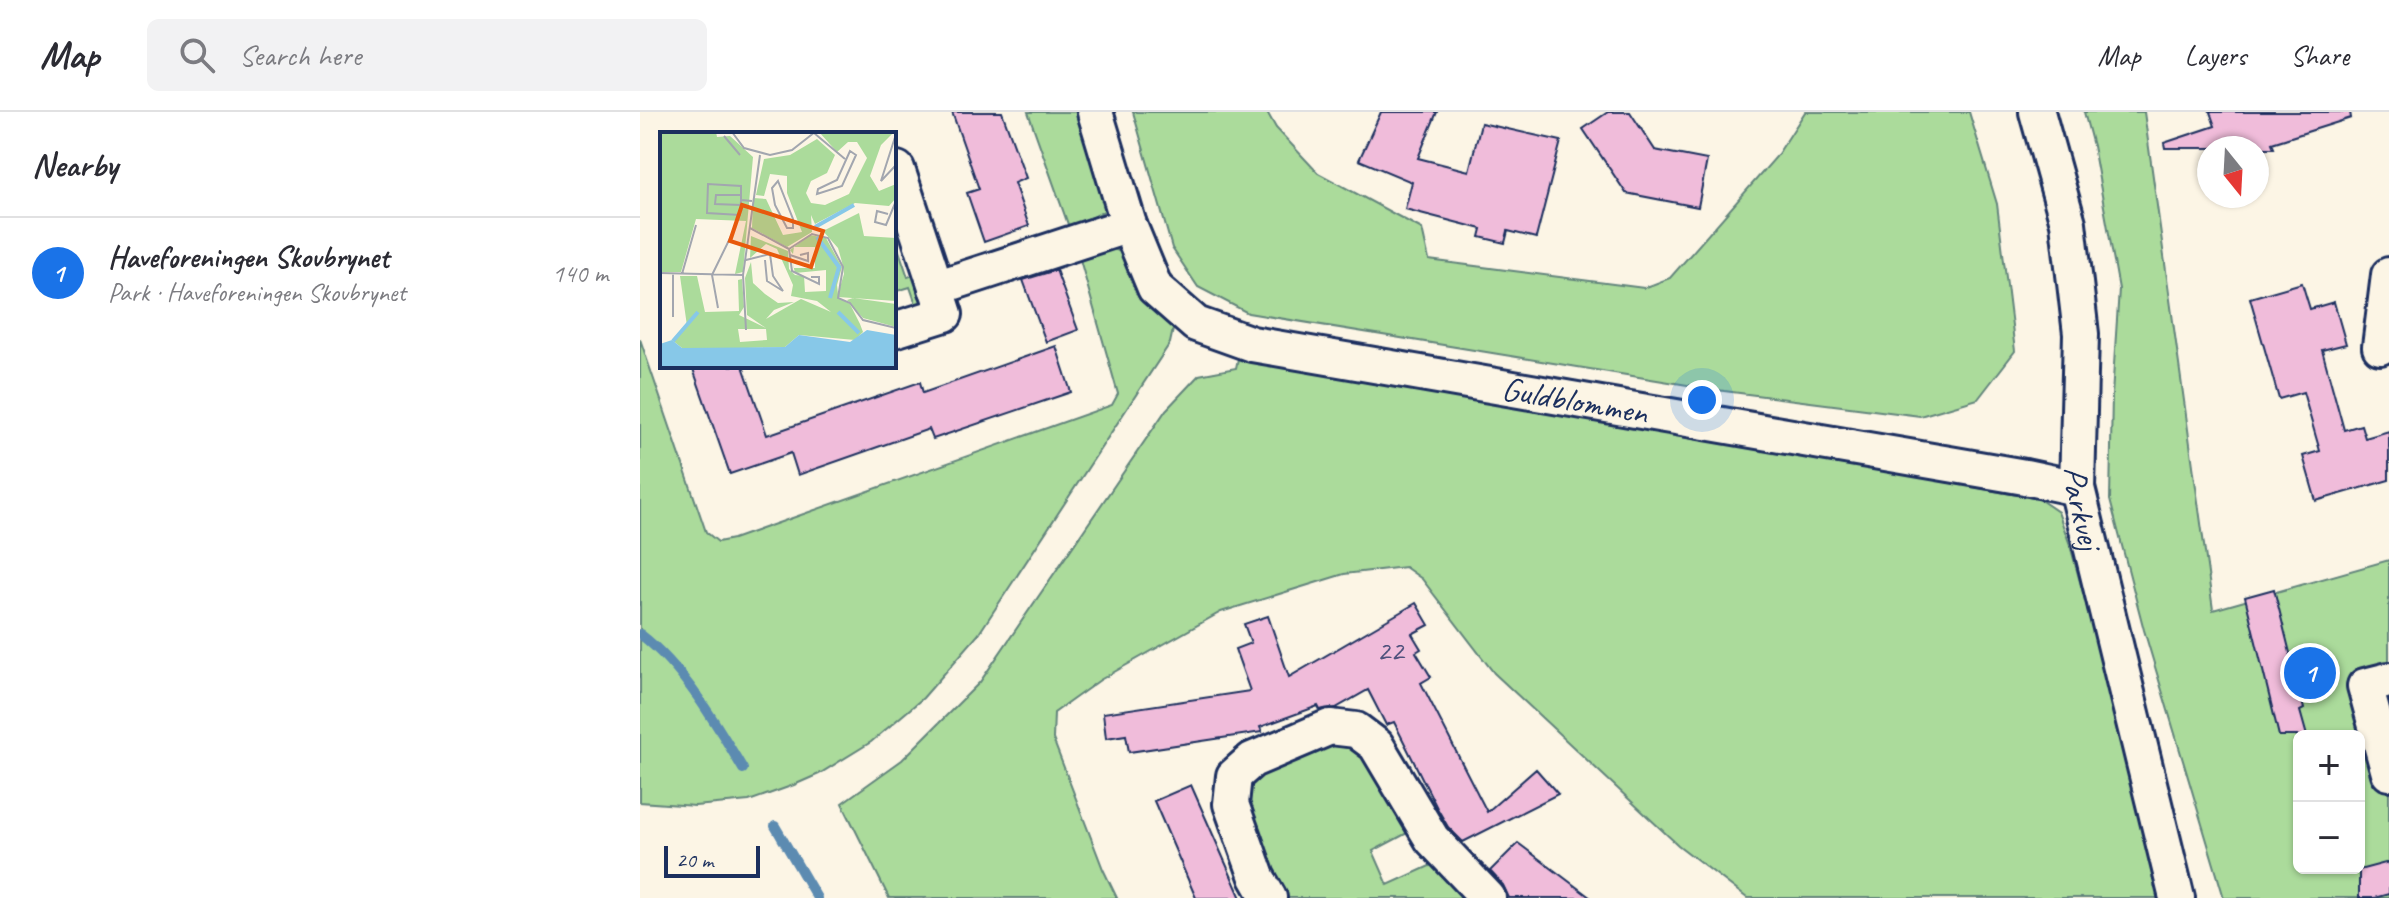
<!DOCTYPE html>
<html lang="en">
<head>
<meta charset="utf-8">
<style>
  :root { --surface:#fff; --page:#f2f2f3; --text:#2b2b33; --muted:#7c7c81; --line:#e1e1e2; --accent:#1a73e8 }
  body { margin:0; font-family:Caveat,sans-serif; background:var(--page); color:var(--text) }
  .controls { position:absolute; right:24px; bottom:24px; display:grid; overflow:hidden; border-radius:12px; box-shadow:0 2px 6px #0004 }
  .controls button { width:72px; height:72px; display:grid; place-items:center; padding:0; border:0; border-bottom:2px solid var(--line); background:var(--surface); color:var(--text); font:40px sans-serif }
  .compass { position:absolute; left:1557px; top:24px; width:72px; height:72px; border-radius:50%; background:var(--surface); box-shadow:0 2px 6px #0004; rotate:162deg }
  .scale { position:absolute; left:24px; bottom:20px; width:96px; box-sizing:border-box; padding-left:8px; border:4px solid #1b2f5e; border-top:0; font-size:22px; line-height:28px; white-space:nowrap; color:#1b2f5e; -webkit-text-stroke:6px #fcf5e5; paint-order:stroke }
  .you { position:absolute; left:1062px; top:288px; width:28px; height:28px; margin:-20px; border:6px solid #fff; border-radius:50%; background:#1a73e8; box-shadow:0 0 0 12px #1a73e833 }
  .badge { display:grid; place-items:center; width:52px; height:52px; border-radius:50%; background:var(--accent); color:#fff; font-size:26px; font-weight:700 }
  .pin { position:absolute; translate:-50% -50%; border:4px solid #fff; box-shadow:0 2px 8px #0006 }
  .list { margin:0; padding:0; list-style:none }
  h2 { display:flex; justify-content:space-between; align-items:center; height:104px; margin:0; padding:0 32px; font-size:34px }
  h2 small { font-size:26px; font-weight:400; color:var(--muted) }
  .list li { display:grid; grid-template-columns:52px 1fr auto; gap:24px; align-items:center; box-sizing:border-box; height:112px; padding:0 32px; border-top:2px solid var(--line) }
  .list b { display:block; font-size:30px; white-space:nowrap }
  .list p { margin:0; font-size:26px; white-space:nowrap; color:var(--muted) }
  .list em { font-size:26px; font-style:normal; color:var(--muted) }
  .icon { flex:none; width:44px; height:44px; fill:none; stroke:currentColor; stroke-width:2; stroke-linecap:round; stroke-linejoin:round }
  .map { position:relative; flex:none; width:1749px; height:786px; overflow:hidden }
  header { display:flex; align-items:center; gap:48px; box-sizing:border-box; height:112px; padding:0 40px; background:var(--surface); border-bottom:2px solid var(--line) }
  header strong { font-size:38px }
  nav { display:flex; gap:44px; margin-inline-start:auto; font-size:28px }
  .search { width:560px; height:72px; background:var(--page); display:flex; align-items:center; gap:20px; box-sizing:border-box; padding:0 28px; border-radius:12px; color:var(--muted); font-size:30px }
  main { display:flex }
  aside { flex:1; background:var(--surface) }
  .map>svg:first-child { display:block }
</style>
</head>
<body>
<header>
<strong>Map</strong>
<div class="search"><svg class="icon" aria-label="search" viewBox="0 0 24 24"><circle cx="10" cy="10" r="6"/><path d="M15 15l6 6"/></svg>Search here</div>
<nav><a>Map</a><a>Layers</a><a>Share</a></nav>
</header>
<main>
<aside>
<h2>Nearby<small></small></h2>
<ul class="list">
<li><span class="badge">1</span><div><b>Haveforeningen Skovbrynet</b><p>Park · Haveforeningen Skovbrynet</p></div><em>140 m</em></li>
</ul>
</aside>
<div class="map">
<svg width="1749" height="786" viewBox="0 0 1749 786">
  <rect width="100%" height="100%" fill="#fcf5e5"/>
  <filter id="ink" filterUnits="userSpaceOnUse"><feTurbulence type="fractalNoise" baseFrequency=".0125" numOctaves="2"/><feDisplacementMap in="SourceGraphic" scale="16" xChannelSelector="R" yChannelSelector="G"/><feConvolveMatrix kernelMatrix="1 2 1 2 8 2 1 2 1" color-interpolation-filters="sRGB"/></filter>
  <g filter="url(#ink)">
    <path fill="#abdb9b" stroke="#63857c" stroke-width="2" fill-rule="evenodd" d="M388,0H447L469,96L430,118Z
      M493,0H627L636,16L678,61L782,117L789,148L1004,176L1030,166L1136,45L1165,0H1329L1357,92L1375,239L1338,287L1280,304L1084,279L608,201L558,175L532,136Z
      M1444,0H1504L1573,498L1749,448V786H1584L1504,518L1470,388L1472,283L1479,177L1453,34ZM1659,624H1719V756H1659Z
      M254,124L268,165L281,160L286,181L277,195L270,175L254,180Z
      M469,135L488,143L534,213L530,231L338,523L283,586L231,630L179,662L154,673L109,689L55,694L0,690V227L66,420L78,430L93,427L472,293L478,282L439,144Z
      M599,242L1399,387L1418,400L1430,433L1526,786H1107L1038,733L854,561L782,467L765,455L704,462L581,500L460,568L414,601L413,627L463,757L477,786H249L202,691L262,648L340,570L526,298L559,263L596,256Z
      M686,632L714,637L737,660L771,719L733,739L748,773L794,752L828,786H645L625,752L605,681L618,660Z"/>
    <g fill="none" stroke-linecap="round" stroke-linejoin="round">
      <path stroke="#5c8bb1" stroke-width="10" d="M0,522C43,555 76,611 103,657
        M135,714L177,786"/>
    </g>
    <path fill="#f0bcda" stroke="#1b2f5e" stroke-width="2" d="M312,0H362L386,66L374,71L389,114L344,130L327,81L339,77Z
      M741,0H797L778,46L829,59L841,11L921,29L896,126L868,119L865,131L840,125L842,117L765,97L772,70L719,48Z
      M968,0H990L1015,38L1067,48L1058,95L986,81L943,17Z
      M1570,0H1710L1711,6L1632,31L1634,36H1525L1524,31L1575,14Z
      M416,158L438,218L406,230L383,168Z
      M1662,171L1670,197L1694,190L1706,232L1682,238L1704,318L1721,313L1725,326L1749,319V368L1676,389L1663,344L1680,339L1663,280L1639,287L1610,186Z
      M416,234L431,280L293,327L289,317L158,363L151,341L90,362L52,254H103L127,323L280,270L283,281Z
      M1634,477L1664,597L1660,599L1667,624H1639L1605,485Z
      M776,491L789,513L772,522L781,537L776,540L791,565L781,571L847,700L896,657L918,682L823,730L808,715L797,696L754,610L746,613L728,578L696,596L680,598L678,594L620,615L622,620L489,640L486,623L466,626L463,601L610,579L595,537L611,531L604,512L628,504L649,565Z
      M551,673L601,786H556L514,689Z
      M878,731L951,786H869L863,773L850,759Z
      M1749,750V782L1734,786H1719V758Z"/>
    <g fill="none" stroke-linecap="round" stroke-linejoin="round">
      <defs>
        <g id="minor">
          <path id="s1" d="M455,0L489,113L515,176L556,212L612,232L1385,365L1437,376"/>
          <path id="s2" d="M1397,0L1428,111L1441,222L1437,376L1537,786"/>
          <path d="M254,59L257,57L305,202L254,218"/>
          <path d="M296,176L489,113"/>
          <path d="M1740,235L1749,163"/>
          <path d="M1749,568L1725,574L1749,661"/>
          <path d="M629,786L617,765L591,692L594,664L612,648L690,615L716,618L736,633L792,727L848,786"/>
        </g>
      </defs>
      <use href="#minor" stroke="#1b2f5e" stroke-width="40"/>
      <use href="#minor" stroke="#fcf5e5" stroke-width="34"/>
    </g>
  </g>
  <g text-anchor="middle" stroke-width="6" stroke-linejoin="round" paint-order="stroke">
    <g font-size="30" fill="#50527d">
      <text x="750" y="548">22</text>
    </g>
    <g font-size="34" fill="#1b2f5e" stroke="#fcf5e5">
      <text dy="12" stroke="none"><textPath href="#s1" startOffset="628">Guldblommen</textPath></text>
      <text dy="12" stroke="none"><textPath href="#s2" startOffset="402">Parkvej</textPath></text>
    </g>
  </g>
  <g transform="translate(20 20)">
    <rect width="236" height="236" fill="#fcf5e5"/>
    <path d="M0,0H56L57,5L70,4L93,25L83,140L75,142L86,89L36,87L21,140H0ZM234,0L221,13L210,44L219,59L236,52V66L229,74L195,71L155,92L151,83L152,100L127,115L92,96L93,66L106,67L123,103L142,100L127,61V44L110,42L104,64L96,63L104,27L130,23L157,7L175,23L167,41L151,49L146,61L151,71L165,73L189,62L207,26L197,10H188L177,20L160,1ZM199,81L204,104L236,106V169L178,165L190,172L200,192L203,200L195,208L139,203L125,215L53,217L22,216L12,208L27,194L20,144H37L45,180L79,179L78,148L82,147L84,175L79,183L106,196L87,183L85,146L91,130L93,151L105,162L118,171L134,170L114,178L106,187L141,167L171,180L157,169L131,164L133,153L117,117L106,112L90,126L91,104L128,119L129,137L135,143L144,144L145,160L166,159V138L135,141L131,124L134,136H155V115H134L133,122L130,118L150,103L166,106L182,135L177,153L178,162L184,142L182,130L178,116L163,99ZM78,197H106L107,208L80,210ZM193,166L236,172V195L203,186L187,168Z" fill="#abdb9b" fill-rule="evenodd"/>
    <path d="M207,198L236,203V236H0V212L12,208L22,216L125,215L139,203L190,210Z" fill="#87c8e8"/>
    <path fill="none" stroke="#87c8e8" stroke-width="4" d="M155,95L194,73M157,105L179,135L170,166M178,180L199,201M13,209L38,180"/>
    <path fill="none" stroke="#a2a6af" stroke-width="2" d="M72,0L84,16L110,23L132,18L155,0M154,1L185,27M236,2L221,49L236,33M64,4L80,23M190,19L196,23L182,54L157,62L158,57L177,48ZM118,49L133,87V96H127L115,73L112,56ZM81,68L80,83L47,81L48,52L81,54V68L92,69M81,73L55,72L56,63H81M228,82L217,79L215,90L226,93L236,69M90,96L129,117L132,139L159,152V145H151M129,117L152,102L168,106L183,135L178,166L190,171L203,188L236,196M130,123L148,129V121L140,123M86,128L110,122L113,144L123,159L107,149L105,128M0,141L83,143M22,142L36,93M58,176L52,143L74,98M13,185V142M86,198L83,143L100,23"/>
    <path fill="#e8590c" fill-opacity="0.15" stroke="#e8590c" stroke-width="4" d="M82,73L163,99L151,135L70,109Z"/>
    <rect width="236" height="236" fill="none" stroke="#1b2f5e" stroke-width="4"/>
  </g>
</svg>
<div class="controls">
<button>+</button>
<button>−</button>
</div>
<svg class="compass" viewBox="-18 -18 36 36"><path d="M0-13l5 13h-10z" fill="#e53935"/><path d="M0 13l5-13h-10z" fill="#7c7c81"/></svg>
<div class="scale">20 m</div>
<div class="you"></div>
<div class="pin badge" style="left:1670px;top:561px">1</div>
</div>
</main>
</body>
</html>
